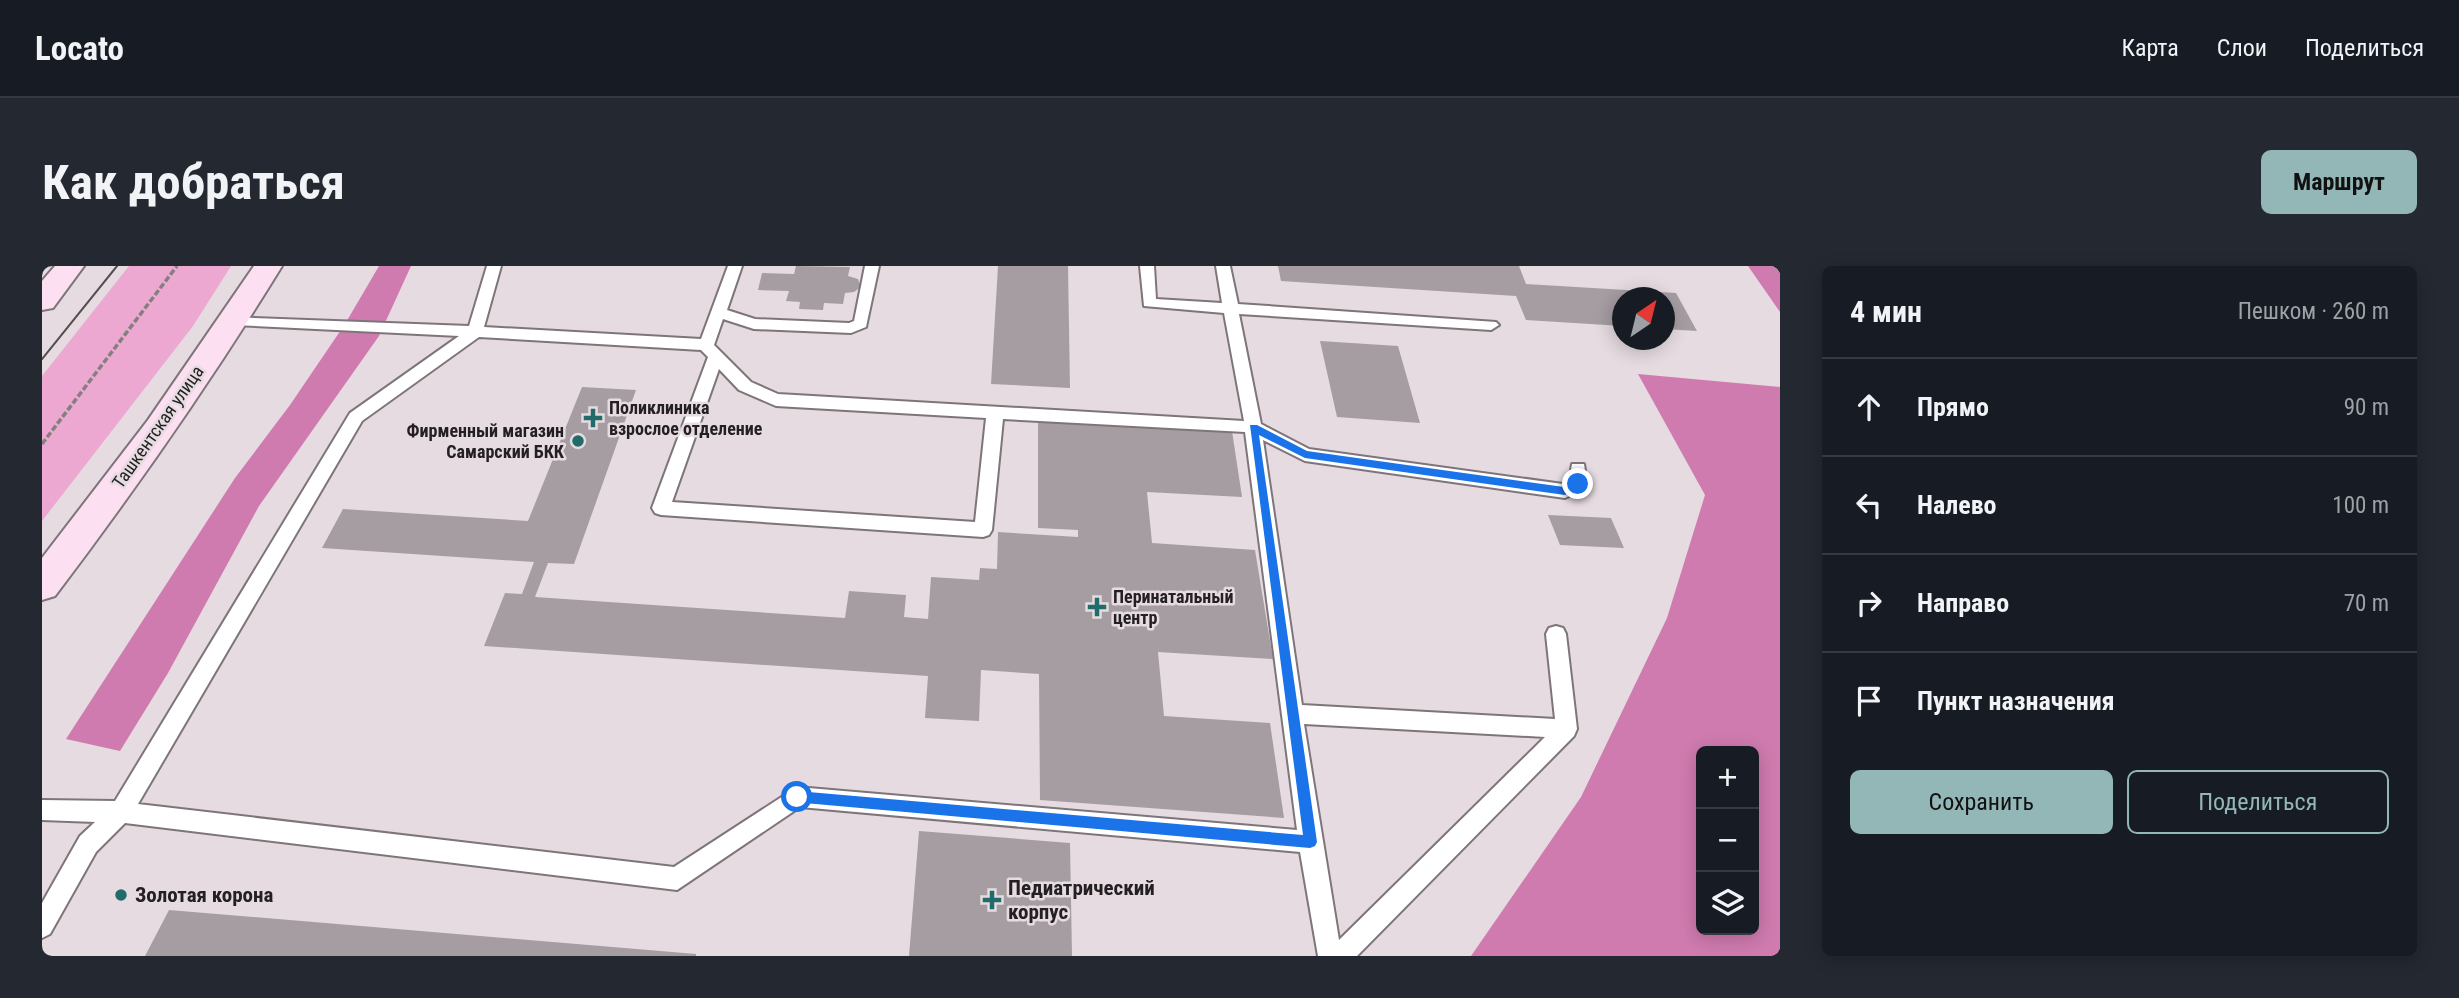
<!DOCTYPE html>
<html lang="ru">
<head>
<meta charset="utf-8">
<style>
  :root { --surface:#171b24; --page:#242831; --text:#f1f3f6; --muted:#9ea1a6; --line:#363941; --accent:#93b6b7 }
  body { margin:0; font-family:"Roboto Condensed",sans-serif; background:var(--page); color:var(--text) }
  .controls { position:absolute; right:21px; bottom:21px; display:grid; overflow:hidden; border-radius:10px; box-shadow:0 4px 18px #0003 }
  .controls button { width:63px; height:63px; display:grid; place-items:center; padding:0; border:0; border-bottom:2px solid var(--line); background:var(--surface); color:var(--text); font:35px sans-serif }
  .compass { position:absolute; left:1570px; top:21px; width:63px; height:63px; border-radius:50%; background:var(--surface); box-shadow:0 4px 18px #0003; rotate:35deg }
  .stop { position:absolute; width:21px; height:21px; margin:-16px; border:5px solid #1a73e8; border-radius:50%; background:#fff }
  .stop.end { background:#1a73e8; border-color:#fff; box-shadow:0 2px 7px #0008 }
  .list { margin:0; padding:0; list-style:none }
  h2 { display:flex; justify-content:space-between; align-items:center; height:91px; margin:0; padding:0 28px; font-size:30px }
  h2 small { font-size:23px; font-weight:400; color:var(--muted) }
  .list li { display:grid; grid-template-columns:46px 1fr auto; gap:21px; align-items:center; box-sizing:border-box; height:98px; padding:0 28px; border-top:2px solid var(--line) }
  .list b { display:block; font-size:26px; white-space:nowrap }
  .list em { font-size:23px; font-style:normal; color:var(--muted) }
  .actions { display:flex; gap:14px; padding:21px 28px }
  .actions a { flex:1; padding:16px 0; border:2px solid var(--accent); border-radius:10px; text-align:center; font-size:24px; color:var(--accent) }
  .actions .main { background:var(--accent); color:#111 }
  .icon { flex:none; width:38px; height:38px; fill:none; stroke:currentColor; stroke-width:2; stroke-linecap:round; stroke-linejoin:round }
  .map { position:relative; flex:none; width:1738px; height:690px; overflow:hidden; border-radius:10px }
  header { display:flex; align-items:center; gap:42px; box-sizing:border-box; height:98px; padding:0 35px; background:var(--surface); border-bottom:2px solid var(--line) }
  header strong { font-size:33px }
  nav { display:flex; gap:38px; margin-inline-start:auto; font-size:24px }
  .intro { display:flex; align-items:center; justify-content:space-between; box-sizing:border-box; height:168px; padding:0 42px }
  h1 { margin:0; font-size:49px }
  .button { padding:18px 32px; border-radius:10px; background:var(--accent); color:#111; font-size:24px; font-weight:700 }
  main { display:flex; gap:42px; padding:0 42px }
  aside { flex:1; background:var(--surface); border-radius:10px; box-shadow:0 4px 18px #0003 }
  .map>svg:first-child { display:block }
</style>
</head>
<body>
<header>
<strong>Locato</strong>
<nav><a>Карта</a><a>Слои</a><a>Поделиться</a></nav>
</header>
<div class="intro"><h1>Как добраться</h1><a class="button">Маршрут</a></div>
<main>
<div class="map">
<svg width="1738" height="690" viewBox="0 0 1738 690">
  <rect width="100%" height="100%" fill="#e5dbe0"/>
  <path fill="#eca8d0" d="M87,0H189L151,60L0,255V110Z"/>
  <path fill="#cf7baf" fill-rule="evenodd" d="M337,0H369L337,70L217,240L126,407L78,485L24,473L193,212L248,139L303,58Z
    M1706,0H1738V46Z
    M1596,108L1738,121V690H1429L1539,531L1625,352L1663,229ZM1712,485V664H1659V485Z"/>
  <path fill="#a69da2" d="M754,0L808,1L806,10L816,13L819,21L812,26L803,27L801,38L782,37L781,44L757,43L758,36L744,35L747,25L716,24L720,7L752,8Z
    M956,0H1026L1028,122L949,118Z
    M1236,0H1477L1484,18L1634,27L1655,65L1622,63V32H1580V60L1484,54L1474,30L1239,15Z
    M1278,75L1356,80L1378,157L1295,151Z
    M540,121L594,124L532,298L506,297L493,331L803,352L807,325L864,329L862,351L886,353L889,311L937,314L938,302L955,303L956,266L1036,271V264L996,262V154L1190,165L1200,231L1105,226L1110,277L1213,284L1231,393L1116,386L1122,450L1228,457L1242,552L998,534L997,408L939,404L937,455L883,452L886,410L442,380L463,327L480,328L492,296L280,282L301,243L486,255Z
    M1506,249L1569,252L1582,282L1518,279Z
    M877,565L1028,577L1030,690H867Z
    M127,644L654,688V690H103Z"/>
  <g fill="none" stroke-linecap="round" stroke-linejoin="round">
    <defs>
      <path id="service" d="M445,0H459L442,61L659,73L686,0H700L685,44L713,53L807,57L812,55L823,0H837L824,61L809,67L712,63L681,53L672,79L709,116L736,128L1202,155L1182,47L1102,40L1098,0H1112L1114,33L1180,37L1174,0H1188L1196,38L1454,56L1457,59L1449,64L1197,48L1219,158L1267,183L1521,218L1527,215L1530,198H1542L1545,218L1542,223L1523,232L1263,195L1221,174L1260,439L1513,453L1504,368L1507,362L1514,360L1521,362L1524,368L1535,463L1532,470L1315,690H1276L1258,586L758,541L635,624L83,557L54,586L8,668L0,672V637L38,570L53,556L0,554V534L73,535L308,147L417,70L192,59L187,57L184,54L187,51L427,60ZM437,71L659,84L666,91L610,242L613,247L619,249L941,271L947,269L950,264L961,153L1203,166L1255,564L755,521L632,601L96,538L320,155ZM677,103L697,124L734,140L944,152L933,256L630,236ZM1262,458L1503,471L1297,674Z"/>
      <path id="secondary" d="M13,0H42L11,42L0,44V15Z
        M212,0H240C170,114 94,223 13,330L0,334V292L106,154Z"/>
    </defs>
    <use href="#service" stroke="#7d757a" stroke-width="4"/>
    <use href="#secondary" stroke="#7d757a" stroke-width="4"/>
    <path stroke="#867f82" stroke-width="3.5" stroke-dasharray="6 2.5" stroke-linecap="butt" d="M0,178L135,0"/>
    <use href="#service" fill="#fff" fill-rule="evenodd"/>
    <use href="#secondary" fill="#fcdff1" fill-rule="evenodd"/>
    <path stroke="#544e51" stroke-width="2" d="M0,93L75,0"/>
  </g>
  <path fill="#1a73e8" d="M1208,159H1215L1265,185L1522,221L1536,214L1541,218L1523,229L1263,192L1217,169L1275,576L1273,580L1268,582L751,536L749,531L755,525L1261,569Z"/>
  <g fill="#216c6b" stroke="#e5dbe0" stroke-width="2.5">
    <path d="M547.5 141.5h7v7h7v7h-7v7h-7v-7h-7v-7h7z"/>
    <circle cx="536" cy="175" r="7"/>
    <path d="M1051.5 330.5h7v7h7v7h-7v7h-7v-7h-7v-7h7z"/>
    <circle cx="79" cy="629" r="7"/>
    <path d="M946.5 623.5h7v7h7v7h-7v7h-7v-7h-7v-7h7z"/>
  </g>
  <g text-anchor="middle" stroke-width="5" stroke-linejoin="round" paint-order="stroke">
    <g font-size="18" font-weight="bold" fill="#242022" stroke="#e5dbe0" text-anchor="start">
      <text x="567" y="148">Поликлиника<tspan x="567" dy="21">взрослое отделение</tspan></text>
      <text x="522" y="171" text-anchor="end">Фирменный магазин<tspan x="522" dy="21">Самарский БКК</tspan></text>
      <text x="1071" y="337">Перинатальный<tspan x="1071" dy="21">центр</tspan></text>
    </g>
    <g font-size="18" fill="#242022" stroke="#e5dbe0">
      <text transform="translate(116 161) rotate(-55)" y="6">Ташкентская улица</text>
    </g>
    <g font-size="21" font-weight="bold" fill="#242022" stroke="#e5dbe0" text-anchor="start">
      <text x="966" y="629">Педиатрический<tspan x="966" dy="24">корпус</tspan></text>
      <text x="93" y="636">Золотая корона</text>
    </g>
  </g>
</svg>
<div class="controls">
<button>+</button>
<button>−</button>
<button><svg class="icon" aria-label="layers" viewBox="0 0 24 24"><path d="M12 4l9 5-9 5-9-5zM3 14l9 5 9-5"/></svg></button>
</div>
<svg class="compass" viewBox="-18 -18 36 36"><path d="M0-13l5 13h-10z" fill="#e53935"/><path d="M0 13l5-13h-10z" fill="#9ea1a6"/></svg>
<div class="stop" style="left:755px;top:531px"></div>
<div class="stop end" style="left:1536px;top:218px"></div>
</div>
<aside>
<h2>4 мин<small>Пешком · 260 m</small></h2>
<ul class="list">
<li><svg class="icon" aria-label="ahead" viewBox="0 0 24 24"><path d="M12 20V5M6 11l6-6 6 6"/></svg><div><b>Прямо</b></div><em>90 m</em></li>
<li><svg class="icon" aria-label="left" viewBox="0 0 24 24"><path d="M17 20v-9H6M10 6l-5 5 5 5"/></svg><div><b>Налево</b></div><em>100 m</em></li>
<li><svg class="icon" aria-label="right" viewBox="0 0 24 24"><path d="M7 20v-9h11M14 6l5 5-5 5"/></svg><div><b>Направо</b></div><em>70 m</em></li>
<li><svg class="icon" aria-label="arrive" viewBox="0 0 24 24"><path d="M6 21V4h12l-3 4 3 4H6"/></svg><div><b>Пункт назначения</b></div></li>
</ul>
<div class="actions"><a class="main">Сохранить</a><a>Поделиться</a></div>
</aside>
</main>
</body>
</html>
